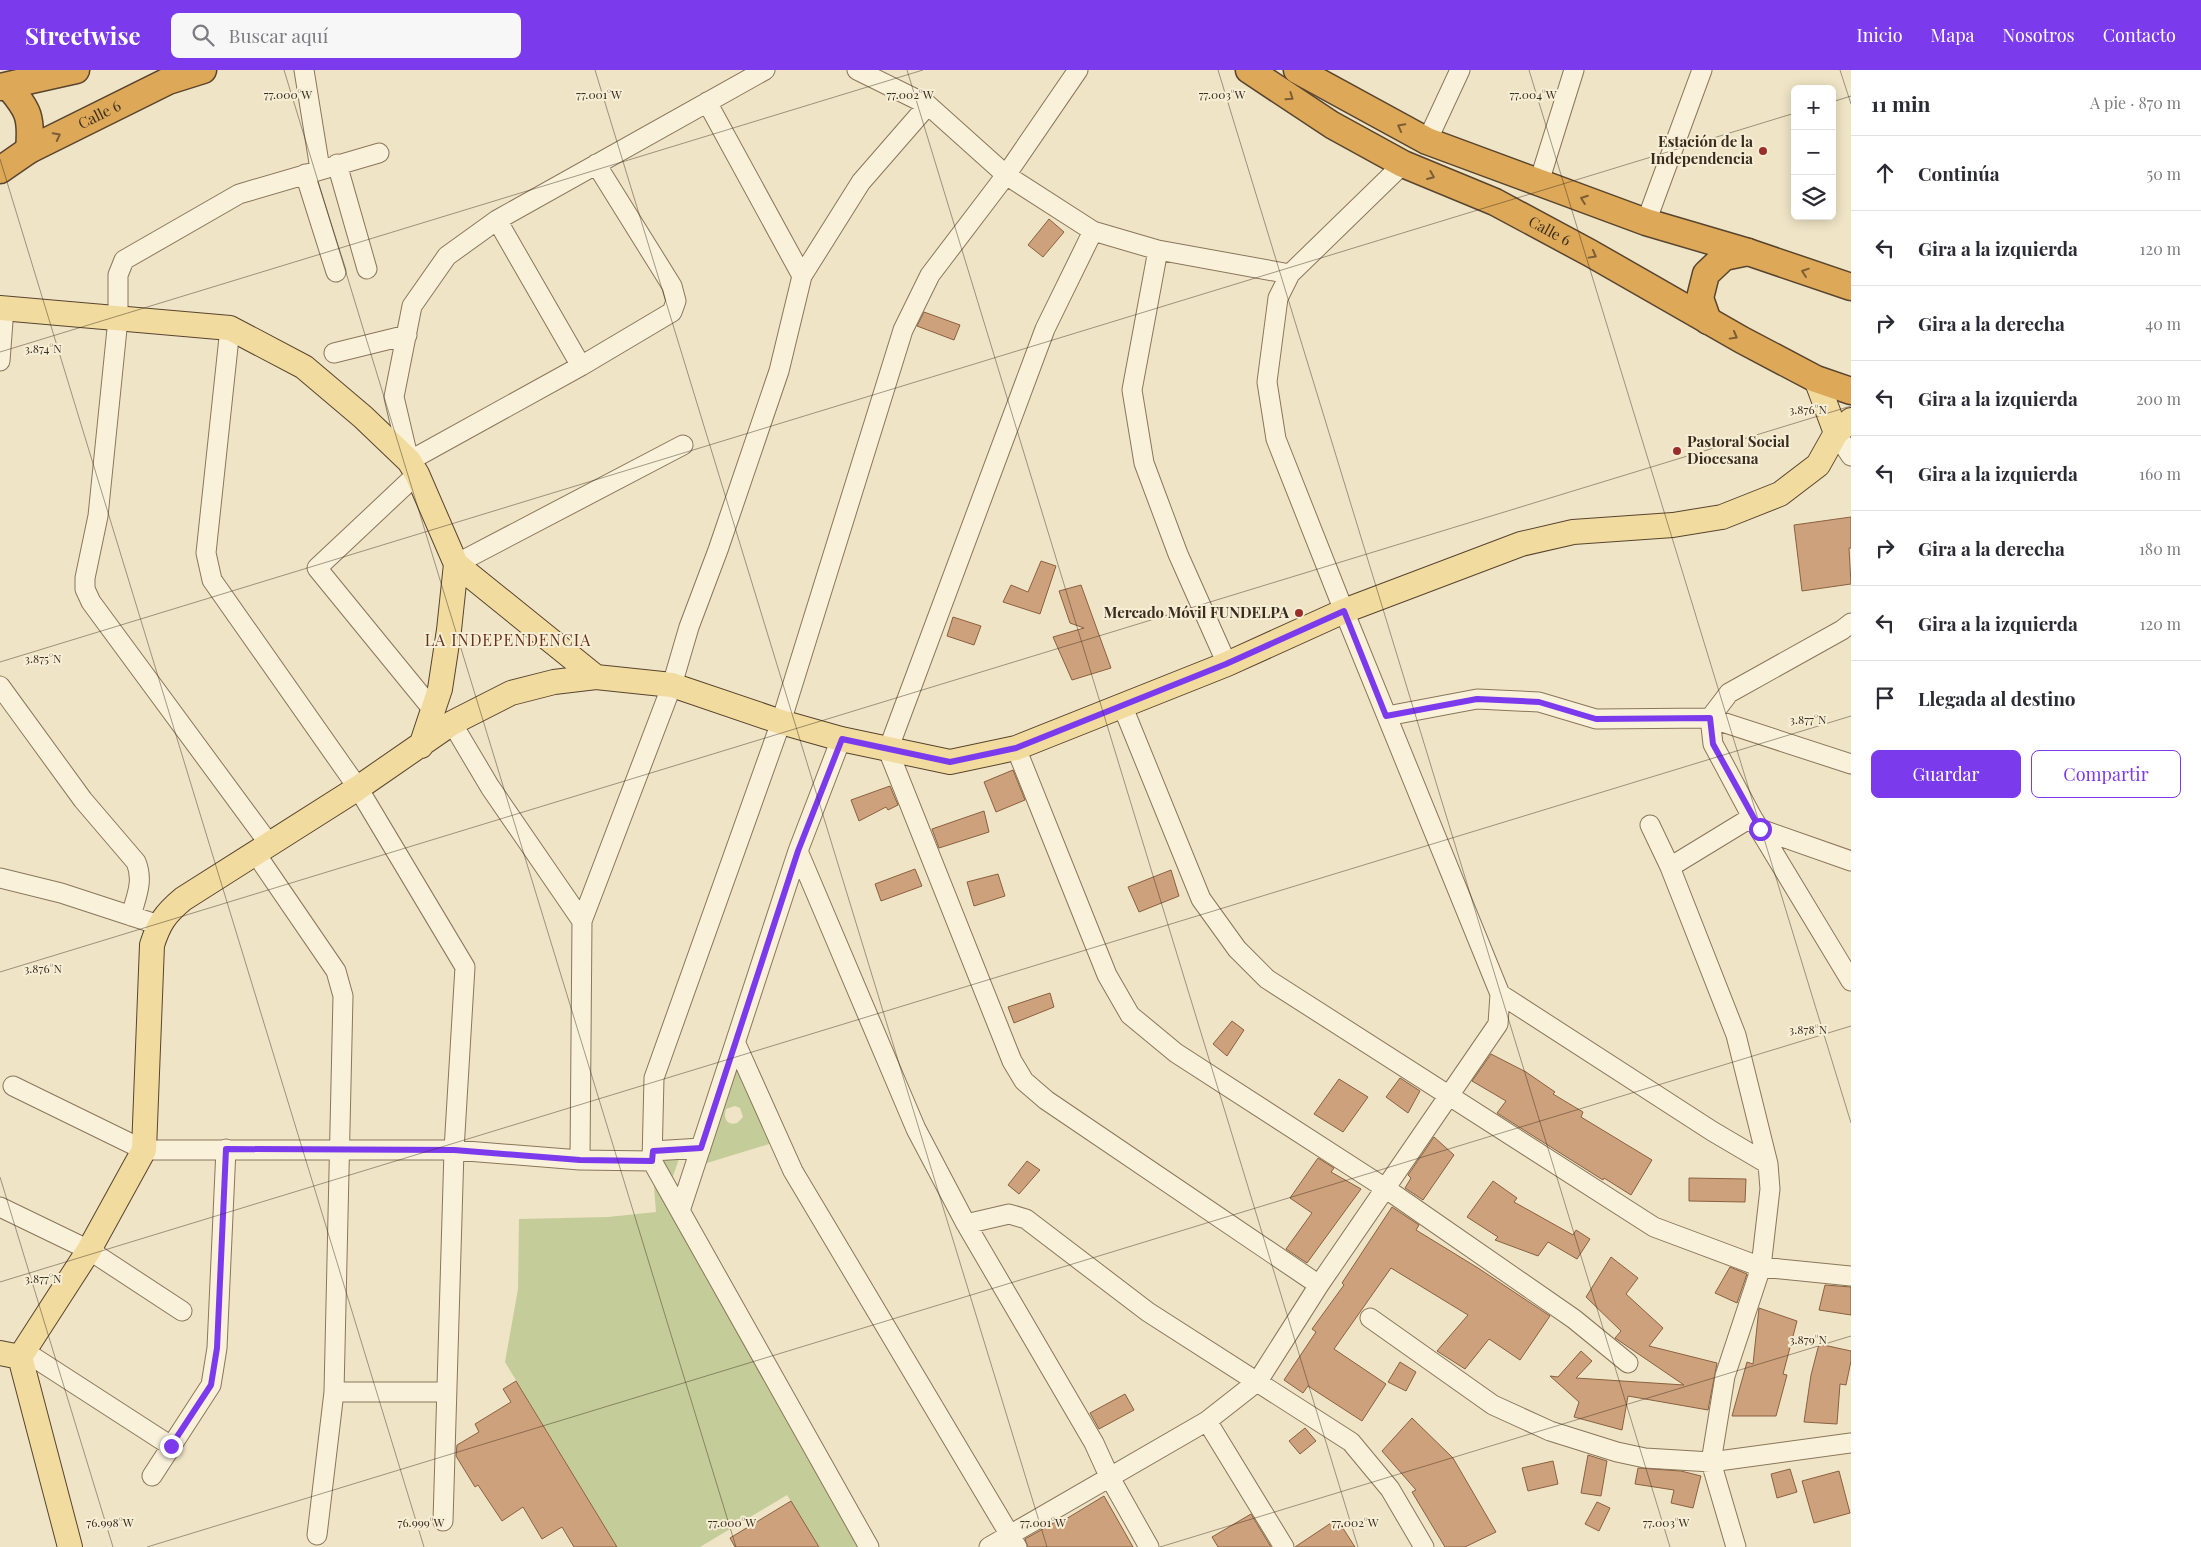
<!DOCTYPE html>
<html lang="es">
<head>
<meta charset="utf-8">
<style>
  :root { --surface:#fff; --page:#f7f7f7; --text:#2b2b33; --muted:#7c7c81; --line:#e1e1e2; --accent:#7c3aed }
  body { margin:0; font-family:"Playfair Display",serif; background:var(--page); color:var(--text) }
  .controls { position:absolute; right:15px; top:15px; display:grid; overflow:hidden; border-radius:8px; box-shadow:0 2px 12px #0003 }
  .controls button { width:45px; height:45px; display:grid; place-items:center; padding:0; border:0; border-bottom:1px solid var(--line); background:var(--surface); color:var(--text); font:25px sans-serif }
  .stop { position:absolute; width:15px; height:15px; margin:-11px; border:4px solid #7c3aed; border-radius:50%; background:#fff }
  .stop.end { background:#7c3aed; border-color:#fff; box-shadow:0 1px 5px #0008 }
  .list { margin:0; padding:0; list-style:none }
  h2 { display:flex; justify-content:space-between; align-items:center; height:65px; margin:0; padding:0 20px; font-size:21px }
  h2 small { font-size:16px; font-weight:400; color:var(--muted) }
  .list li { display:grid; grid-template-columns:32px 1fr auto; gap:15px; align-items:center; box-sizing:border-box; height:75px; padding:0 20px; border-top:1px solid var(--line) }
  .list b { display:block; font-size:19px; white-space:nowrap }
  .list em { font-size:16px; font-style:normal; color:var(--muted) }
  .actions { display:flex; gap:10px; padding:15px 20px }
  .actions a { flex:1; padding:11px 0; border:1px solid var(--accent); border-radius:8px; text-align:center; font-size:18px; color:var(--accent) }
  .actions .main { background:var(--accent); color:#fff }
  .icon { flex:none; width:28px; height:28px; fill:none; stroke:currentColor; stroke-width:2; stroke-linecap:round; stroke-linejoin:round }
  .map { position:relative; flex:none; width:1851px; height:1477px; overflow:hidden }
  header { display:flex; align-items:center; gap:30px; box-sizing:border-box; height:70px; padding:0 25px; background:var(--accent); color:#fff }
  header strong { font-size:24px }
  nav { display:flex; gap:28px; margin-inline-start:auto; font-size:18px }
  .search { width:350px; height:45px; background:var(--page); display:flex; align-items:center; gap:12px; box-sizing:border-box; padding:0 18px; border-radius:8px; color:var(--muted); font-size:19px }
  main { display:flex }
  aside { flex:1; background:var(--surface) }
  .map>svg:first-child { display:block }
</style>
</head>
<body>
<header>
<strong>Streetwise</strong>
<div class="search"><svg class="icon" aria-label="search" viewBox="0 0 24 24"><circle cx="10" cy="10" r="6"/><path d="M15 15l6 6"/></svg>Buscar aquí</div>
<nav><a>Inicio</a><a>Mapa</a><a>Nosotros</a><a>Contacto</a></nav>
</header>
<main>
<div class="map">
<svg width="1851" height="1477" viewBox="0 0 1851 1477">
  <rect width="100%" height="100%" fill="#efe4c5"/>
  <path fill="#c4cd99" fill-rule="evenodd" d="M736,974L779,1071L694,1097ZM735,1036L740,1038L743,1047L737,1053C727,1056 723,1048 726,1039Z
    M680,1086L671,1112L659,1087Z
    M652,1091L701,1199L859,1477H819L787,1425L700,1477H617L505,1292L518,1219L519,1149L608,1147L656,1142Z"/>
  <path fill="#cda17b" stroke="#896141" d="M1049,149L1064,162L1043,187L1028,175Z
    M924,242L960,255L954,270L917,256Z
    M1851,447V478H1849L1851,514L1802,521L1794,455Z
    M1041,491L1056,496L1040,544L1003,532L1011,515L1028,522Z
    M1081,515L1111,598L1072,610L1053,567L1084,558L1070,553L1059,521Z
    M953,547L981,556L974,575L947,566Z
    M1013,700L1025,730L996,742L984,712Z
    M890,716L898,735L888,740L886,737L859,751L851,730Z
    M984,741L989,762L939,778L932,759Z
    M915,799L922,816L881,831L875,814Z
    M1171,800L1179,826L1139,842L1128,817Z
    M998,804L1005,826L974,836L967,812Z
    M1050,923L1054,937L1014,953L1008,937Z
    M1232,951L1244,960L1227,986L1213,974Z
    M1491,984L1526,1002L1555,1022L1553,1024L1583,1042L1581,1047L1652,1090L1631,1125L1604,1108L1603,1110L1497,1043L1506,1031L1472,1011Z
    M1400,1008L1420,1021L1408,1043L1386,1027Z
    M1339,1009L1368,1027L1343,1062L1314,1044Z
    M1434,1067L1454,1085L1423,1130L1405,1118L1411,1108L1408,1105Z
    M1318,1088L1334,1098L1331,1102L1361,1119L1307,1193L1286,1179L1312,1143L1290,1128Z
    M1027,1091L1040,1100L1019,1124L1008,1115Z
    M1689,1108L1746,1109L1745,1132L1689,1131Z
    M1493,1111L1517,1128L1514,1132L1573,1165L1576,1160L1590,1169L1577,1189L1548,1172L1538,1186L1495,1170L1498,1167L1467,1147Z
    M1392,1137L1419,1155L1416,1160L1478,1198L1550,1246L1520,1290L1489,1269L1465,1299L1437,1281L1468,1245L1391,1198L1334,1279L1386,1314L1362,1351L1308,1316L1303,1323L1284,1310L1316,1262L1312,1259L1344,1215L1342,1213Z
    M1611,1187L1638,1208L1626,1224L1663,1258L1649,1276L1717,1293L1708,1340L1628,1326L1622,1360L1574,1347L1579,1332L1550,1306L1558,1307L1581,1281L1592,1291L1576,1308L1684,1315L1615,1268L1621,1261L1586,1227Z
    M1730,1197L1747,1204L1737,1233L1715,1223Z
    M1825,1215L1851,1217V1245L1819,1240Z
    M1759,1238L1797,1251L1783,1304L1787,1305L1776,1346H1732L1747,1292L1753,1294Z
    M1819,1274L1851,1281V1291L1846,1315L1840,1314L1837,1354L1804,1352L1811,1305Z
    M1400,1292L1416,1302L1406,1321L1388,1312Z
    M516,1311L617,1477H574L562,1457L542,1469L523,1437L502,1451L478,1415L475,1417L456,1386L457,1375L479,1362L475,1354L511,1332L503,1319Z
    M1125,1324L1134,1340L1099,1359L1090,1343Z
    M1412,1348L1453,1388L1496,1462L1465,1477H1445L1412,1422L1416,1420L1382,1381Z
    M1305,1358L1316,1371L1300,1384L1289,1371Z
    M1588,1385L1607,1391L1601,1426L1581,1423Z
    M1553,1391L1558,1414L1528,1421L1522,1398Z
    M1638,1398L1681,1401L1701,1406L1693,1438L1671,1433L1674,1420L1635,1414Z
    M1790,1399L1797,1422L1777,1428L1771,1404Z
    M1839,1401L1850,1443L1814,1453L1802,1411Z
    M1104,1426L1133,1477H1028L1025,1469L1059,1450L1061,1452Z
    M791,1431L819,1477H735L730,1468Z
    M1597,1432L1610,1438L1599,1461L1585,1454Z
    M1251,1444L1271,1477H1218L1212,1467Z
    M1337,1449L1355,1477H1295Z"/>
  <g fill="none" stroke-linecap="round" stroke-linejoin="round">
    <defs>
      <path id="minor" d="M304,0L320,99
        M857,0L928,35L1006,105L1093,161L1158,180L1290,204
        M707,32L802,206
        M1427,71L1460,0
        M337,94L367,199
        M596,94L672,216L676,231L672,242L581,296L409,391L394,327L412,236L447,186L497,150L765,0
        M305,104L336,202
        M1539,112L1574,0
        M497,150L581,296
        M1646,152L1702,0
        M1093,161L1045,259L888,680L1012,991L1024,1011L1046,1030L1319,1215
        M1158,180L1132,320L1144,393L1178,484L1227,594
        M230,258L206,483L212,510L358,718L465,897L454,1080L443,1451
        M334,283L407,265
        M0,291L4,238
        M1836,363L1851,386
        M417,404L317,498L433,640
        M456,494L683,375
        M1851,553L1842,560L1729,623L1710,648L1713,674L1752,747L1851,911
        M0,616L83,730L136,792C144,811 136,827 131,846
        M1122,635L1201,829L1237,879L1267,909L1654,1157L1761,1197L1851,1206
        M1387,646L1477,629L1539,632L1596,649L1710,648L1851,694
        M452,653L490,717L582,851
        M1016,678L1107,905L1130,945L1176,983L1385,1118L1574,1249L1628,1293
        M1650,755L1670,797L1736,965L1768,1094L1770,1119L1761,1197L1725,1306L1711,1392L1736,1477
        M1760,759L1851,791
        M270,775L91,532L85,519V508L98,446L118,249V205L124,190L239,124L379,83
        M798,781L916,1059L966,1154L1094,1373L1109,1406L1149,1477
        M256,784L336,901L343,926L334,1322L317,1465
        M1670,797L1752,747
        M0,808L61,823L159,855
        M1500,924L1712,1061L1768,1094
        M736,974L793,1101L1017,1477
        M13,1016L144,1080H454L580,1090L652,1091
        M653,1081L701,1078
        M580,1090L582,851L672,615L689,557L718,480L779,301L802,206L861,112L928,35
        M0,1137L89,1180L182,1241
        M680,1141L798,781L841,669
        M966,1154L1009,1144L1026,1149L1148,1242L1351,1372L1390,1419L1424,1477
        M1370,1248L1493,1335L1550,1361L1617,1382L1645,1388L1711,1392L1851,1373
        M24,1281L171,1376
        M334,1322H447
        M1207,1351L1284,1477
        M152,1406L211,1315L217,1278L226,1079
        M869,1477L652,1091L654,1008L781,652L903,260L930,205L1006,105L1078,0
        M989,1477L1207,1351L1258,1311L1319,1215L1498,954L1500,924L1344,541L1276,369L1267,312L1278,228L1290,204L1403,94"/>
      <path id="major" d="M0,238L230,258L304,297L363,347L409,391L417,404L456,494L596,607
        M1816,309L1836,363
        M421,676L440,619L449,560L456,494
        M0,1283L20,1287L70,1477
        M20,1287L89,1180L144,1080L152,875C159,853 165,844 183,829L358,718L452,653L511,623L554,612L596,607L672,615L781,652L841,669L950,692L1016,678L1227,594L1344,541L1521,474L1573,462L1673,455L1722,447L1780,424L1818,395L1836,363L1851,350"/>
      <g id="highway">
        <path id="s1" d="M1249,0L1332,55L1403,94L1495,132L1590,183L1742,270L1816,309L1851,321"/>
        <path d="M1297,0L1427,71L1646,152L1748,182L1851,217"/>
        <path d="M8,16C29,40 32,48 29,80"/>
        <path d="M0,17L76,0"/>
        <path id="s2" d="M0,100L29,80L168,11L203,0"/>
        <path d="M1708,251L1700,228L1706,204L1724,187L1748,182"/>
      </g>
    </defs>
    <use href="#minor" stroke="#8a765b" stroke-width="21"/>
    <use href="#major" stroke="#58442f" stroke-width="26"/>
    <use href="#highway" stroke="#58442f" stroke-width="29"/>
    <use href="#minor" stroke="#f9f1d9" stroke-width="19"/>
    <use href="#major" stroke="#f1db9e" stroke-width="24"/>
    <use href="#highway" stroke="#dda857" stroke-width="26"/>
  </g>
  <defs><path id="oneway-chevron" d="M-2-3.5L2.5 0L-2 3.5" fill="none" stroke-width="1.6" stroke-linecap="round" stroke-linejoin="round" transform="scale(1.25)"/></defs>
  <g stroke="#7b5e35">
    <use href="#oneway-chevron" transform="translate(1290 27) rotate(34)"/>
    <use href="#oneway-chevron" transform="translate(1401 57) rotate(-152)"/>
    <use href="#oneway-chevron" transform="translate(57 66) rotate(-27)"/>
    <use href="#oneway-chevron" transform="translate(1431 106) rotate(23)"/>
    <use href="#oneway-chevron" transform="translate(1584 129) rotate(-160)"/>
    <use href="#oneway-chevron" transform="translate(1593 185) rotate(29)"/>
    <use href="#oneway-chevron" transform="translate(1805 202) rotate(-161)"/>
    <use href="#oneway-chevron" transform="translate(1734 266) rotate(29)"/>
  </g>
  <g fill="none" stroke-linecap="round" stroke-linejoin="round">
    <path stroke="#7c3aed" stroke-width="6" d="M171,1376L211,1315L217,1278L226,1079L454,1080L580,1090L652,1091L653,1081L701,1078L798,781L842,669L950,692L1016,678L1226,594L1344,541L1386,646L1477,629L1539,632L1596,649L1710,648L1713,674L1760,759"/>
  </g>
  <path fill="none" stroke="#3a2d1f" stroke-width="1" stroke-opacity="0.45" d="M284,0L736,1477M595,0L1047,1477M907,0L1358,1477M1218,0L1670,1477M1529,0L1851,1053M1840,0L1851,34M1832,32L1851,26M0,89L424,1477M0,282L923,0M0,592L1795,43M0,902L1851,336M0,1107L113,1477M0,1212L1851,646M147,1477L1851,956M1160,1477L1851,1266"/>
  <g fill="#992f2b" stroke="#f6eed5" stroke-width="2">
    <circle cx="1763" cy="81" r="5"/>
    <circle cx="1677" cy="381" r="5"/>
    <circle cx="1299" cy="543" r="5"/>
  </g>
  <g text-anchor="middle" stroke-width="4" stroke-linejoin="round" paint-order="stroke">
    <g font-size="15" fill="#3a2d1f" stroke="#f6eed5">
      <text dy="5" stroke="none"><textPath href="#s2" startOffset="114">Calle 6</textPath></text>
      <text dy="5" stroke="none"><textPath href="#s1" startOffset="342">Calle 6</textPath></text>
    </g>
    <g font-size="15" font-weight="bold" fill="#3a2d1f" stroke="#f6eed5" text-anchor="end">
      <text x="1753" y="77">Estación de la<tspan x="1753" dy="17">Independencia</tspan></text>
      <text x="1687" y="377" text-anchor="start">Pastoral Social<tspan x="1687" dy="17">Diocesana</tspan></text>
      <text x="1289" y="548">Mercado Móvil FUNDELPA</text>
    </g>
    <g font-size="16" letter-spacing="1" fill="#67311e" stroke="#f6eed5">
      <text x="508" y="576">LA INDEPENDENCIA</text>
    </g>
  </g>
  <g font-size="12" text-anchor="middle" fill="#3a2d1f" stroke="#f6eed5" stroke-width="4" stroke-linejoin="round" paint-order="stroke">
    <text x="288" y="29">77.000°W</text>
    <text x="599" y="29">77.001°W</text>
    <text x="910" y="29">77.002°W</text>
    <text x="1222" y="29">77.003°W</text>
    <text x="1533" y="29">77.004°W</text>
    <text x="43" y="283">3.874°N</text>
    <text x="1808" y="344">3.876°N</text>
    <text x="43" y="593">3.875°N</text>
    <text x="1808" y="654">3.877°N</text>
    <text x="43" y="903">3.876°N</text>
    <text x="1808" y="964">3.878°N</text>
    <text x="43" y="1213">3.877°N</text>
    <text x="1808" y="1274">3.879°N</text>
    <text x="110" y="1457">76.998°W</text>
    <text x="421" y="1457">76.999°W</text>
    <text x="732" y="1457">77.000°W</text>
    <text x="1043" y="1457">77.001°W</text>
    <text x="1355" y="1457">77.002°W</text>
    <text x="1666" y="1457">77.003°W</text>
  </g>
</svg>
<div class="controls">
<button>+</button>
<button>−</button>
<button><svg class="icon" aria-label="layers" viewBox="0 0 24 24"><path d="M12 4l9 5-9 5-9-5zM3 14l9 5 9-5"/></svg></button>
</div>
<div class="stop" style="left:1760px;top:759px"></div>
<div class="stop end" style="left:171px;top:1376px"></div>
</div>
<aside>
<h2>11 min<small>A pie · 870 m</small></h2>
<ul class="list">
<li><svg class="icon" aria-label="ahead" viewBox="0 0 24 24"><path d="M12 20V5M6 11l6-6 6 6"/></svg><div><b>Continúa</b></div><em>50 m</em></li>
<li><svg class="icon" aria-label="left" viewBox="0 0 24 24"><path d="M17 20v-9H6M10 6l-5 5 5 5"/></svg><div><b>Gira a la izquierda</b></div><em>120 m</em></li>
<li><svg class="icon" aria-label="right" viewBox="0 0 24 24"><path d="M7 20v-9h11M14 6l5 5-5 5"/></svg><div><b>Gira a la derecha</b></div><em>40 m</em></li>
<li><svg class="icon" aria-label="left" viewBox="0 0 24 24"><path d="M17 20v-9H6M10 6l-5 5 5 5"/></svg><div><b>Gira a la izquierda</b></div><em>200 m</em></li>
<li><svg class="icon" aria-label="left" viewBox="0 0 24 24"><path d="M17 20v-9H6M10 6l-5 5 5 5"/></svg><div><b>Gira a la izquierda</b></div><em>160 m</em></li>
<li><svg class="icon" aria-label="right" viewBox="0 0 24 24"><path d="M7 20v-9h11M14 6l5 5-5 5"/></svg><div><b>Gira a la derecha</b></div><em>180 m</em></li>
<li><svg class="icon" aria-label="left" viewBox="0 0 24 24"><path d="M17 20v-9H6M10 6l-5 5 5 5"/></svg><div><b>Gira a la izquierda</b></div><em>120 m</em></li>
<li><svg class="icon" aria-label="arrive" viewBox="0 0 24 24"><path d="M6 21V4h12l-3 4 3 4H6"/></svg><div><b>Llegada al destino</b></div></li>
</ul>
<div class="actions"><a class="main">Guardar</a><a>Compartir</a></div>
</aside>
</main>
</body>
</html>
